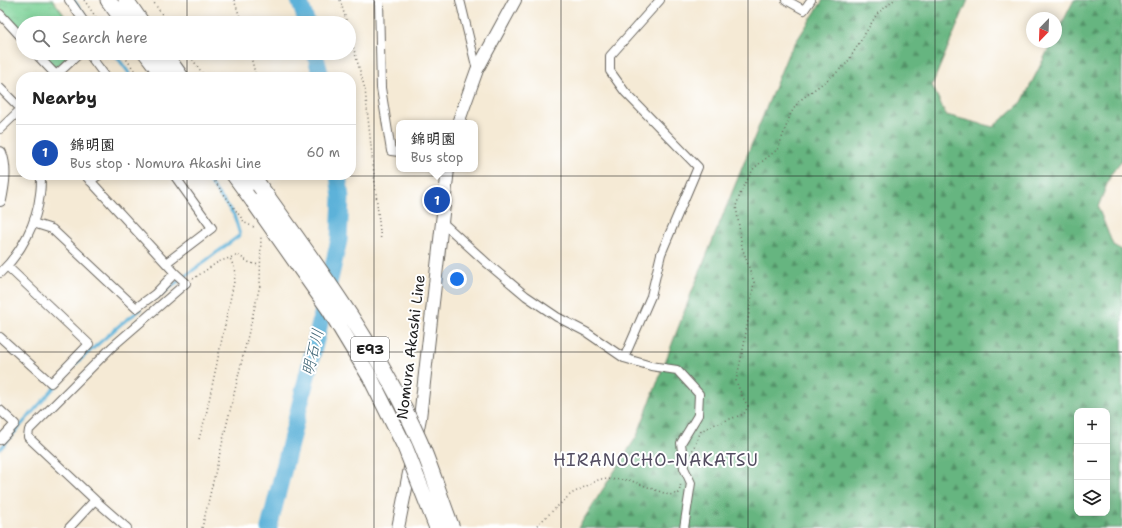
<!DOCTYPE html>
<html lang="en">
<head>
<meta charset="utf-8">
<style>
  :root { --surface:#fff; --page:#f2f2f2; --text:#222; --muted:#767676; --line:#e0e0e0; --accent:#0b8043 }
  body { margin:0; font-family:"Shantell Sans","Klee One",sans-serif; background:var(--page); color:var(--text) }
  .controls { position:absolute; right:12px; bottom:12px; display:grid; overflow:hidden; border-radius:8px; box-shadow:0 2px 10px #0003 }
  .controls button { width:36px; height:36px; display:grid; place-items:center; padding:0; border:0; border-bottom:1px solid var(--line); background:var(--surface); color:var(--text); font:20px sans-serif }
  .compass { position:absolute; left:1026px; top:12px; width:36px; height:36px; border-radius:50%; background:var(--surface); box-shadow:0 2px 10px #0003; rotate:203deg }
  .you { position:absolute; left:457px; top:279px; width:14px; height:14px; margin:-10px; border:3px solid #fff; border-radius:50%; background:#1a73e8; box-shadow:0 0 0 6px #1a73e833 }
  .badge { display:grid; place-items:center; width:26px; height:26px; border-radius:50%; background:var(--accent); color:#fff; font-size:13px; font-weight:700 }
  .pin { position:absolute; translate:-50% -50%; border:2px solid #fff; box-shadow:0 1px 4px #0006 }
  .popup { position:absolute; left:396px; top:120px; width:82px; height:52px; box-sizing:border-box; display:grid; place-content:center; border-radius:8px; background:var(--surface); filter:drop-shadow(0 1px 3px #0005); font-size:13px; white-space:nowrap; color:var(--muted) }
  .popup b { font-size:15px; color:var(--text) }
  .popup::after { content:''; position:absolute; left:50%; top:100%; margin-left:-8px; border:8px solid transparent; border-top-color:var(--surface) }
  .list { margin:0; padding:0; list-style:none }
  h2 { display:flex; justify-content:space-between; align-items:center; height:52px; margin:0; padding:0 16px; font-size:17px }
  h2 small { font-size:13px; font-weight:400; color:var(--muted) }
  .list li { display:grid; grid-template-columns:26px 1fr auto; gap:12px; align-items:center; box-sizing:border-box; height:56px; padding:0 16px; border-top:1px solid var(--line) }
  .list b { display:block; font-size:15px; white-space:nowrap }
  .list p { margin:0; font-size:13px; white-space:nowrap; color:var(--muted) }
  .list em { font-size:13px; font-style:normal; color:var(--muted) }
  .icon { flex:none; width:22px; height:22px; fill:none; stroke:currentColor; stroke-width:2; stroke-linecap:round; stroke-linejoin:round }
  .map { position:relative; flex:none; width:1122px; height:528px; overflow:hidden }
  .search { position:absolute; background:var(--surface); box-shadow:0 2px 10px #0003; left:16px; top:16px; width:340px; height:44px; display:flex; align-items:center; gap:10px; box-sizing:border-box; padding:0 14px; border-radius:22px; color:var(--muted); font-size:15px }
  .panel { position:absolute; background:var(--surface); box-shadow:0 2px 10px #0003; left:16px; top:72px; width:340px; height:108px; border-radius:16px }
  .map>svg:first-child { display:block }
</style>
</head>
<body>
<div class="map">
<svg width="1122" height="528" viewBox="0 0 1122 528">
  <defs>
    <pattern id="forest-firs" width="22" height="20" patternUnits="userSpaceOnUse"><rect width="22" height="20" fill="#66b580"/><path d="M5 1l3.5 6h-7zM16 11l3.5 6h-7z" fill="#539268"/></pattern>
    <pattern id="park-tufts" width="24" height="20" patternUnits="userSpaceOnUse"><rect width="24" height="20" fill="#7dd398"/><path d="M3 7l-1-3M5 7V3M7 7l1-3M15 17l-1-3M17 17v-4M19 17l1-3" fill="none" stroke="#6bb582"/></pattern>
  </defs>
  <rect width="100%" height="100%" fill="#fff"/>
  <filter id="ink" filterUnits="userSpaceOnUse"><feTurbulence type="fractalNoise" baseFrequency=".025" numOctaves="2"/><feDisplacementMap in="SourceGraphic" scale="8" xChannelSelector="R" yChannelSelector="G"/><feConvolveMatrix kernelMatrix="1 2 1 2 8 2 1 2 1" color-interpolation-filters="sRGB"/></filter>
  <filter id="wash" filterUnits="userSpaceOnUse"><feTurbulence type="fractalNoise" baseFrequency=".012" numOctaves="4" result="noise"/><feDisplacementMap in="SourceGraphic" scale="16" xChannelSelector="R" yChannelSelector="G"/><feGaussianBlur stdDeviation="0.9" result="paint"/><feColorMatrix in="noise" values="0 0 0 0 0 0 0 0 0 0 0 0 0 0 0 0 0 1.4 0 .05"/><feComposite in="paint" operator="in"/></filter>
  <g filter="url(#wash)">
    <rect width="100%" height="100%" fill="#f5ead5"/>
    <path fill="url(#forest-firs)" stroke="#41684e" fill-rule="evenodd" d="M823,0H968L932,85L946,115L993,127L1022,102L1052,42H1056V35L1074,0H1122V160L1111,174L1098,207L1113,245L1122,250V528H578L637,436L691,294L788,54ZM1077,411H1107V513H1077Z"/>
    <path fill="url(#park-tufts)" stroke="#4c785a" d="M0,0H53L70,23H23V35L0,8Z
      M39,53H70L57,67H51Z"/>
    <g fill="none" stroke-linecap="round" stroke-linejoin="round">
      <path stroke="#5db2d9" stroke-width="3" d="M74,1L91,23
        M114,53L132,77
        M156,298L240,235L234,215L204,175
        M0,449L74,365L121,324L140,310"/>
      <path stroke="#5db2d9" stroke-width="17" d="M299,0L307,23
        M315,53L321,77
        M269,528L317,336L339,240L341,198L338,175"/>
    </g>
  </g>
  <g filter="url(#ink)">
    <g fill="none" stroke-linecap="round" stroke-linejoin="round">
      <defs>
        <path id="street" d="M69,0L85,23
          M379,0L381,88L391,151L399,152
          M460,0L477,70
          M786,0L804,10L811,0
          M0,14L23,39
          M35,53L56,75
          M88,53L106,77
          M54,77L80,53
          M0,88L21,109
          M0,129L21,109
          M90,181L99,175
          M442,222L488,264L526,296L557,317L586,332L624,358L651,366L677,370L699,394L698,415L681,443L684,468L691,483L684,528
          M33,223L52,229L136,308L155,294L175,273L85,175
          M166,263L212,228L174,175
          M0,273C21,253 37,223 40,194C41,188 41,181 41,175
          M0,337L51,383L89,344L7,266
          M624,358L651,296L661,254L698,167L625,92L610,71V56L660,0
          M0,410L15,424L0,440
          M95,500L28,437L29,430L112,347L186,283L175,273
          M69,528L95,500L127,528"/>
        <path id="secondary" d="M458,123L477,70L515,0
          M0,153C6,168 3,185 0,200
          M398,528L420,418L448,169"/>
        <path id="highway" d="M108,0L125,23
          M126,0L142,23
          M146,53L164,77
          M164,53L181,77
          M234,175L253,201
          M252,175L259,185"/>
      </defs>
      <use href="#street" stroke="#68645d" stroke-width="10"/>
      <use href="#secondary" stroke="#68645d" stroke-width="14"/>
      <use href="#highway" stroke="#68645d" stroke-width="17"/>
      <path stroke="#68645d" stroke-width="1.5" stroke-dasharray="1 3" stroke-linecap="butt" d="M84,0L100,23
        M152,0L168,23
        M234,0L242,23
        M340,0L347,23
        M349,32L365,89L381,241
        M122,53L139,77
        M188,53L205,77
        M250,53L256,77
        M210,175L245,223L256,228
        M193,279L218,262L238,255L250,263L260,265
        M199,439L206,415L236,272L230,258
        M691,454L701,431L713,425L744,414L748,406L742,396L736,381L744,345L754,282L742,247L736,206L742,189L754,168L778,149L791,113L799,101L835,74L847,63L877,14L894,0
        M202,528L260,285L261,235
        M534,528L571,494L600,479L629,480L669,495L679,493L681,483"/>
      <use href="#street" stroke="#fff" stroke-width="8"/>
      <use href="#secondary" stroke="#fff" stroke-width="12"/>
      <use href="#highway" stroke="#fff" stroke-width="15"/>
      <defs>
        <path id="highway-bridge" d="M259,185C318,267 379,349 420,442C432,470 441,500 452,528
          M253,201L329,309L370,377L405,447L437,528"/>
      </defs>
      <use href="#highway-bridge" stroke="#68645d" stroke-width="17" stroke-linecap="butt"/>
      <use href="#highway-bridge" stroke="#fff" stroke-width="15"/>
    </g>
  </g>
  <path fill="none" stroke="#1c1c1c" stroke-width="1" stroke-opacity="0.55" d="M187,0V23M374,0V528M561,0V528M748,0V528M935,0V528M187,53V77M187,175V528M0,176H1122M0,352H1122"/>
  <g text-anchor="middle" stroke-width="4" stroke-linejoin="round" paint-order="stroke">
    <rect fill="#fff" stroke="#606060" stroke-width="1" x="351" y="337" width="38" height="24" rx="3"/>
    <g font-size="14" font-weight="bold" fill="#1c1c1c">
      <text x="370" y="354">E93</text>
    </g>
    <g font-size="15" fill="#1c1c1c" stroke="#fff">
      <text transform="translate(411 347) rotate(-83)" y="5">Nomura Akashi Line</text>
    </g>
    <g font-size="16" font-style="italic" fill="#396071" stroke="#fff">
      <text transform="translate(312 352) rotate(-76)" y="6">明石川</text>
    </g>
    <g font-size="17" letter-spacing="1" fill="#524c60" stroke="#fff">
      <text x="656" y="466">HIRANOCHO-NAKATSU</text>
    </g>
  </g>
</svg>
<div class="controls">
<button>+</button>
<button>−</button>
<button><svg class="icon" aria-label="layers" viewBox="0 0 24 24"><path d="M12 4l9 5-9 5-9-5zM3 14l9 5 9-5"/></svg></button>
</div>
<svg class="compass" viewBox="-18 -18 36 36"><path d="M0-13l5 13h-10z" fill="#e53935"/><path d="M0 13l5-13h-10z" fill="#767676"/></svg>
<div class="you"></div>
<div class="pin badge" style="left:437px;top:200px;background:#1a4fb4">1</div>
<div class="popup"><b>錦明園</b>Bus stop</div>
<div class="search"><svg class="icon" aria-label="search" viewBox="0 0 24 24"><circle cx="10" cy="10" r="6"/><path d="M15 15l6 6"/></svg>Search here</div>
<section class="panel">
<h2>Nearby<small></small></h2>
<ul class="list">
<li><span class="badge" style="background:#1a4fb4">1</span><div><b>錦明園</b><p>Bus stop · Nomura Akashi Line</p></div><em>60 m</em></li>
</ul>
</section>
</div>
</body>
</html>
